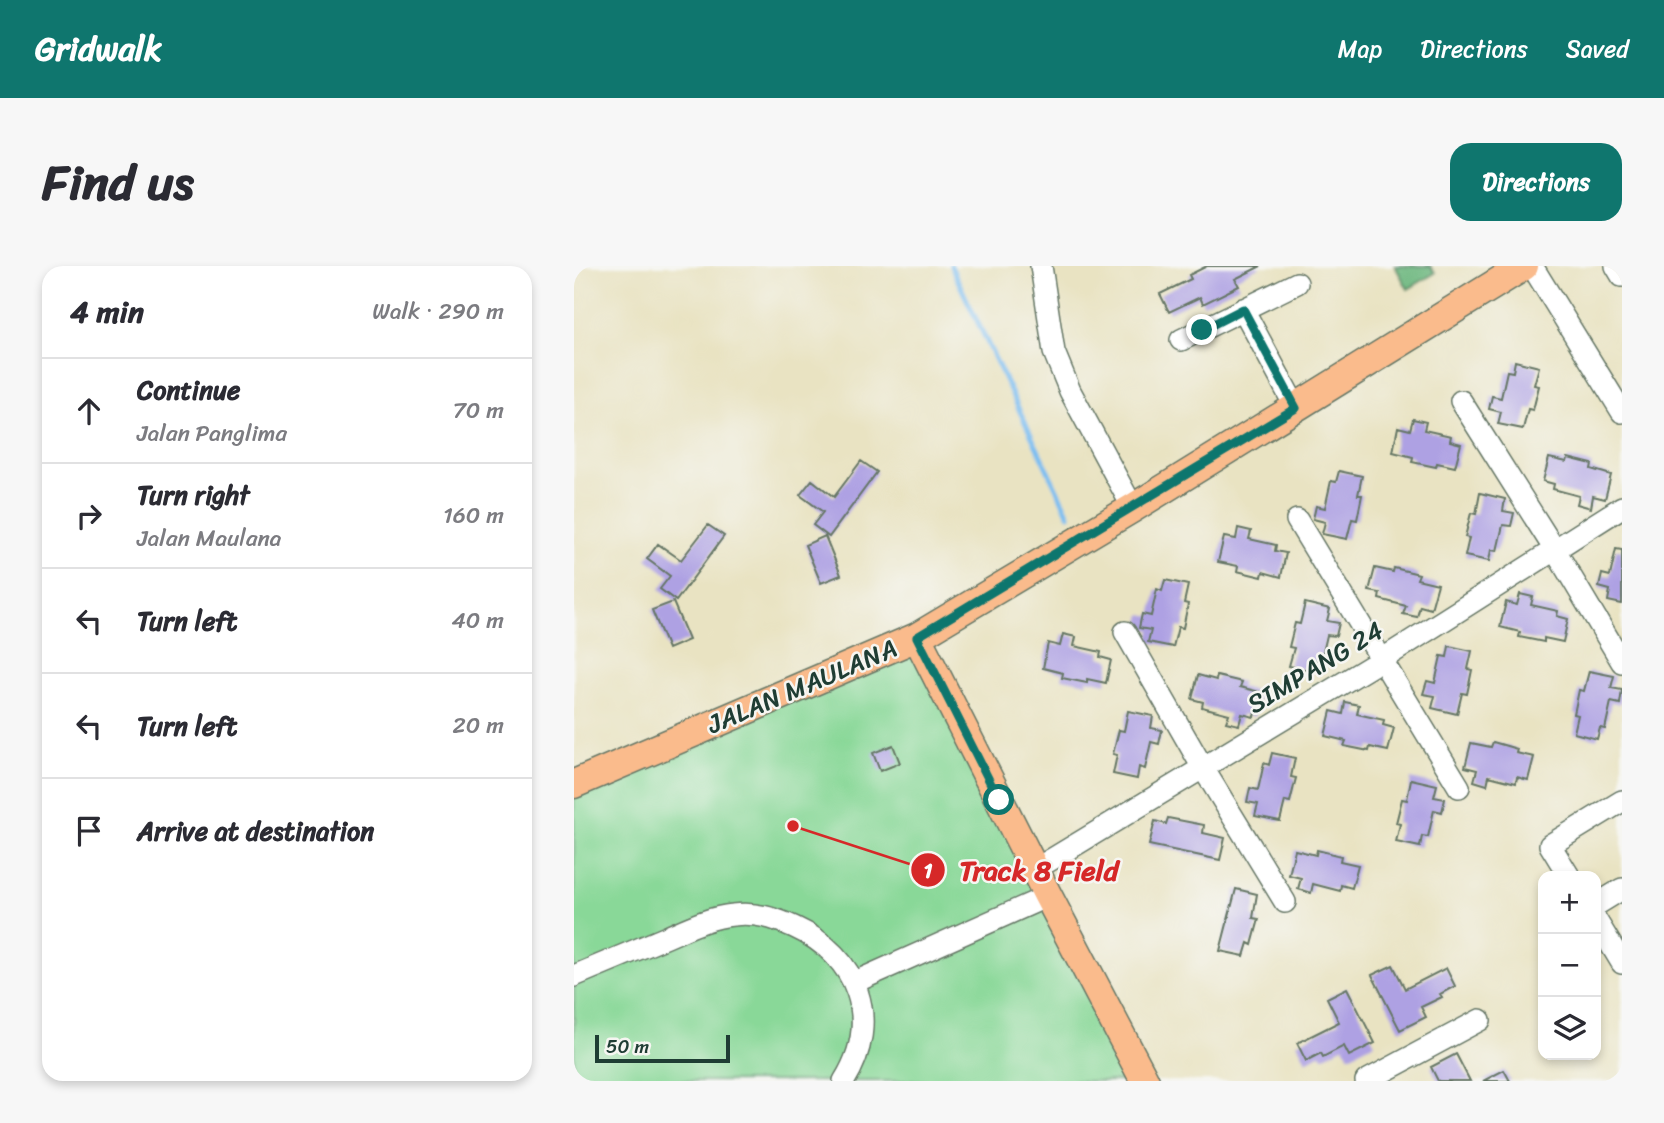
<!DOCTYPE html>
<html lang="en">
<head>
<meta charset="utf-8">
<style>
  :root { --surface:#fff; --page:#f7f7f7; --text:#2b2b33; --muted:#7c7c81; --line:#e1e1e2; --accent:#0f766e }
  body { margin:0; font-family:Sriracha,sans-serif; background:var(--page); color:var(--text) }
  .controls { position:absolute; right:21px; bottom:21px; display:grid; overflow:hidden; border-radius:14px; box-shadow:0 4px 10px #0003 }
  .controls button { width:63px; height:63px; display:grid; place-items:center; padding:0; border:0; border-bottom:2px solid var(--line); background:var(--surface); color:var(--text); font:35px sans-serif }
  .scale { position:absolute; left:21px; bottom:18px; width:135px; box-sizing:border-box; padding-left:7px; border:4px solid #1f3d34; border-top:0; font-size:19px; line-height:24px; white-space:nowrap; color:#1f3d34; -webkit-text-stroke:5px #f6f6f2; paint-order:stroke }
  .stop { position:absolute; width:21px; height:21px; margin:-16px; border:5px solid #0f766e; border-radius:50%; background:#fff }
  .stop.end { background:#0f766e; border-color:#fff; box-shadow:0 2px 7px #0008 }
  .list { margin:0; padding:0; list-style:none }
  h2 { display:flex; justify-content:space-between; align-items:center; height:91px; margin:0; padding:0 28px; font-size:30px }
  h2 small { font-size:23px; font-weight:400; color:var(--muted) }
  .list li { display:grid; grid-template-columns:46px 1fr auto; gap:21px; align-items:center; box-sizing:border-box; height:105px; padding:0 28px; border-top:2px solid var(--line) }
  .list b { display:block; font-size:26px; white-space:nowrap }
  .list p { margin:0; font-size:23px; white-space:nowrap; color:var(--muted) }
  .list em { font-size:23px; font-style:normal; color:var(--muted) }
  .icon { flex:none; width:38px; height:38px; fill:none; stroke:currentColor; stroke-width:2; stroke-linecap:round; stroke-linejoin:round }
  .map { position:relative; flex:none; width:1048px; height:815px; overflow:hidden; border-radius:21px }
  header { display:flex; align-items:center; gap:42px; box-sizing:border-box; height:98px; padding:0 35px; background:var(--accent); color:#fff }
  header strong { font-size:33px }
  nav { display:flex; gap:38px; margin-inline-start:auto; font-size:24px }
  .intro { display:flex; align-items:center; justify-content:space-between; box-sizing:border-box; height:168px; padding:0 42px }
  h1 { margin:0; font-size:49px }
  .button { padding:18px 32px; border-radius:21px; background:var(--accent); color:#fff; font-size:24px; font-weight:700 }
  main { display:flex; gap:42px; padding:0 42px }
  aside { flex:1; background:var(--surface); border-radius:21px; box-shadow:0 4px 10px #0003 }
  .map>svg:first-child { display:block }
</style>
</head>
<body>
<header>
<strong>Gridwalk</strong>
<nav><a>Map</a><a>Directions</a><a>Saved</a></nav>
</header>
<div class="intro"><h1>Find us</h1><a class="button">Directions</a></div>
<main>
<aside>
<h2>4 min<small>Walk · 290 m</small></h2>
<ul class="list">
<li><svg class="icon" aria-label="ahead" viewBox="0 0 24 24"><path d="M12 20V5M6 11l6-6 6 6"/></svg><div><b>Continue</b><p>Jalan Panglima</p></div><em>70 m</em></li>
<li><svg class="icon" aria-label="right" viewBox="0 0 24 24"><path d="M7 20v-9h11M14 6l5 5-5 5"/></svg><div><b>Turn right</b><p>Jalan Maulana</p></div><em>160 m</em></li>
<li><svg class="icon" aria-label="left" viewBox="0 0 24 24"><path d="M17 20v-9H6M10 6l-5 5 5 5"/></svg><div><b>Turn left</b></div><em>40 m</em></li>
<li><svg class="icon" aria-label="left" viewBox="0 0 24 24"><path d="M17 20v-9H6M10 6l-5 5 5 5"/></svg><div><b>Turn left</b></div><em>20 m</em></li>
<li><svg class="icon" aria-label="arrive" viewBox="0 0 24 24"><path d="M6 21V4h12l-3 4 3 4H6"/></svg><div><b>Arrive at destination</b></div></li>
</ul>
</aside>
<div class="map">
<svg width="1048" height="815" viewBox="0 0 1048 815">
  <rect width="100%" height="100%" fill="#f6f6f2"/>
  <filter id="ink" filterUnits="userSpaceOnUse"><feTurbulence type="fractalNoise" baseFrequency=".0143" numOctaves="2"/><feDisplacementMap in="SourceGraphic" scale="14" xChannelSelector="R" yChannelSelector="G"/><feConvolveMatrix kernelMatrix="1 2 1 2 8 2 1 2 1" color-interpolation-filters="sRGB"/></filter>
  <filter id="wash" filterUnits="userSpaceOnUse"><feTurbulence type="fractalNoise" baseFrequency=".00686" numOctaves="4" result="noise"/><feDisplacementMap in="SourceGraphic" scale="28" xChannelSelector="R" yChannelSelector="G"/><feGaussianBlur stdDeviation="1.57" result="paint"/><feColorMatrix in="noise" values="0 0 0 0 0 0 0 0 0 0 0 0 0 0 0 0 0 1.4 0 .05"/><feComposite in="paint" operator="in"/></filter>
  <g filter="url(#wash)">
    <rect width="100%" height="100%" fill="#e9e3c2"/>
    <path fill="#89d898" stroke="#548a66" stroke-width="2" d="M343,371L558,815H0V517Z"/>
    <path fill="#6eb880" stroke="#467a5a" stroke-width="2" d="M821,0H856L861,7L834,23Z"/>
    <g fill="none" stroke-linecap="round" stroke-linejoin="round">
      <path stroke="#7bbef1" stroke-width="5" d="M377,0L495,249"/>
    </g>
    <g id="blocks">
      <path fill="#aea1e3" d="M633,0H687L661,13L665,20L629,38L626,31L595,46L586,28L617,13L615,9Z
        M941,95L965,101L960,119L965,120L959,144L954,143L949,163L924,158L927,146L915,143L918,130L927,132L933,105L939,106Z
        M839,153L852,156L850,164L877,170L876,175L887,178L881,201L863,197L862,201L838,196L839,191L819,186L824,161L836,164Z
        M975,192L993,196L994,192L1018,198L1017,203L1037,209L1031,233L1019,230L1017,242L1003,238L1005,230L979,223L980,218L969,215Z
        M287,195L303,206L255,271L239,259L249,246L226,229L238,214L260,231Z
        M765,205L788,210L784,229H788L783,254L778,253L773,273L748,268L751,256L739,253L742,240L751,242L757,215L762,216Z
        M906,227L931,233L929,245L940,247L937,260L929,259L923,285L917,284L915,295L891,290L895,272L891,271L897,247L902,248Z
        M134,259L150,270L102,335L86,323L96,310L73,293L84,278L107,294Z
        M664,262L677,265L675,273L702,279L701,285L712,287L707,311L689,306L688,311L663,305L664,300L644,296L650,271L662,273Z
        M251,270L267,309L247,317L231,279Z
        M1042,283L1048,284V338L1034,335L1036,324L1025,321L1028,308L1036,310Z
        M801,302L819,306L820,302L845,308L843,313L864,318L857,343L846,340L843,351L829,348L832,340L805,333L806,327L795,325Z
        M591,314L614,319L610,337L614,338L609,362L604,361L599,381L574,376L577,364L565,362L568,348L577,350L583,323L588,325Z
        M946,328L959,331L957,339L984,345L983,350L994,353L989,376L970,372V376L945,371L946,366L926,361L932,336L943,339Z
        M99,336L115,374L94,383L78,344Z
        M731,337L756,343L753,355L765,357L762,370L753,369L747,395L741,394L739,405L715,400L720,382L715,381L721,357L726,358Z
        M489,368L502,371L500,380L527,386L526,391L537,394L532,417L513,413V417L488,412L489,407L469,402L474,377L486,380Z
        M875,380L898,385L894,403L898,404L893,428L888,427L883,448L858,442L861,430L849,428L853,415L861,417L867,390L873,391Z
        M1015,405L1040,410L1037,422L1048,424L1046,438L1037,436L1031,463L1026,462L1023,473L1000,467L1004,449L1000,448L1005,424L1010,425Z
        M624,409L642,414L643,410L668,416L666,421L686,426L680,451L668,448L665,459L652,456L655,448L628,441L629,436L618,433Z
        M771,436L785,439L783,448L810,454L809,459L820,462L814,485L796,481L795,485L770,480L772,475L751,470L757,445L769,448Z
        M554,445L579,450L577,462L588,464L585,478L577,476L571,503L565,501L563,513L539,508L543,489L539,488L545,464L550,465Z
        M919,476L943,483L942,487L960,491L954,514L943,511L942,517L915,510L913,519L900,515L903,504L891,501L897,477L917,481Z
        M319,479L326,497L306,505L299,487Z
        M698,487L721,492L717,511L722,512L716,536L711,535L706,555L681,550L684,538L673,536L676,522L684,524L690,497L695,499Z
        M837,513L863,519L860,531L871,533L868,546L860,544L854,571L848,570L846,581L822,576L826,558L822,557L828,533L833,534Z
        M594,552L630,559L629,567L651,572L646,594L575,579L581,555L592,558Z
        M721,584L742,589L743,584L767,590L766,595L784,599L778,622L767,619L766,625L739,618L737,627L724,623L727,612L715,609Z
        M662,623L683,628L679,652L685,653L678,679L674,677L670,690L646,685Z
        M819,699L831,723L872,702L881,720L866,728L868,731L847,741L852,751L826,764L798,709Z
        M773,722L801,777L775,790L770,780L749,791L747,787L732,795L723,777L765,756L753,732Z
        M882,788L896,815H864L857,801Z
        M930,804L936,815H909Z"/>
    </g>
  </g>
  <g filter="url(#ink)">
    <use href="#blocks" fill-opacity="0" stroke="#676" stroke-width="2"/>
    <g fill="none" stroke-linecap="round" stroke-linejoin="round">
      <defs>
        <path id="minor" d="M467,0L480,86L496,125L559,242
          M958,0L1048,146
          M1042,0L1048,10
          M669,43L722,142
          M607,74L723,17
          M887,135L981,284L1048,396
          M723,254L885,521
          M551,366L629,502L711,636
          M460,604L807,394L1048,241
          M995,610L976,579L1048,535
          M1022,639L1048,623
          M1022,654L1048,697
          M0,710C31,697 62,684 93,671C114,662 136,651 159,649C181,646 200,652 220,661C284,690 308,754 270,815
          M281,716L474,630
          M792,815L906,754"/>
        <path id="major" d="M343,371L474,630L571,815
          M0,518L343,371L559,242L950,0"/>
      </defs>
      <use href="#minor" stroke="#676" stroke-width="24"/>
      <use href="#major" stroke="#676" stroke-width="31"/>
      <use href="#minor" stroke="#fff" stroke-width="21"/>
      <use href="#major" stroke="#fabb8c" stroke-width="28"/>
    </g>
  </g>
  <g fill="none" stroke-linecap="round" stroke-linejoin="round" filter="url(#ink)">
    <path stroke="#0f766e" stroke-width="9" d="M425,534L343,371L722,142L669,43L628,64"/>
  </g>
  <g text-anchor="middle" stroke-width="5" stroke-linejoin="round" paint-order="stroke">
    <g font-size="26" fill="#1f3d34" stroke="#f6f6f2">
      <text transform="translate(741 401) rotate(-31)" y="9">SIMPANG 24</text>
      <text transform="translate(228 420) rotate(-23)" y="9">JALAN MAULANA</text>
    </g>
  </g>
  <path fill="none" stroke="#d62828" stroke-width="2.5" d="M219 560L354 604"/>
  <g fill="#d62828" stroke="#f6f6f2" stroke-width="2.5">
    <circle cx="219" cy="560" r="7"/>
    <circle cx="354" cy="604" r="18"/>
  </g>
  <g font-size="21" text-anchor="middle" font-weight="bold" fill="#fff">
    <text x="354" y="612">1</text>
  </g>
  <g font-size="28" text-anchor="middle" font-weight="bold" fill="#d62828" stroke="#f6f6f2" stroke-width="5" stroke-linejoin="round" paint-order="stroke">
    <text x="465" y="614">Track 8 Field</text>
  </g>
</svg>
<div class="controls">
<button>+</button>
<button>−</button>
<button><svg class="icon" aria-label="layers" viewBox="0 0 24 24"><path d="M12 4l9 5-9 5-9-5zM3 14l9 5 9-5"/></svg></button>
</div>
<div class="scale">50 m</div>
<div class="stop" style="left:425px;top:534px"></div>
<div class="stop end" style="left:628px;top:64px"></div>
</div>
</main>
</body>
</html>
